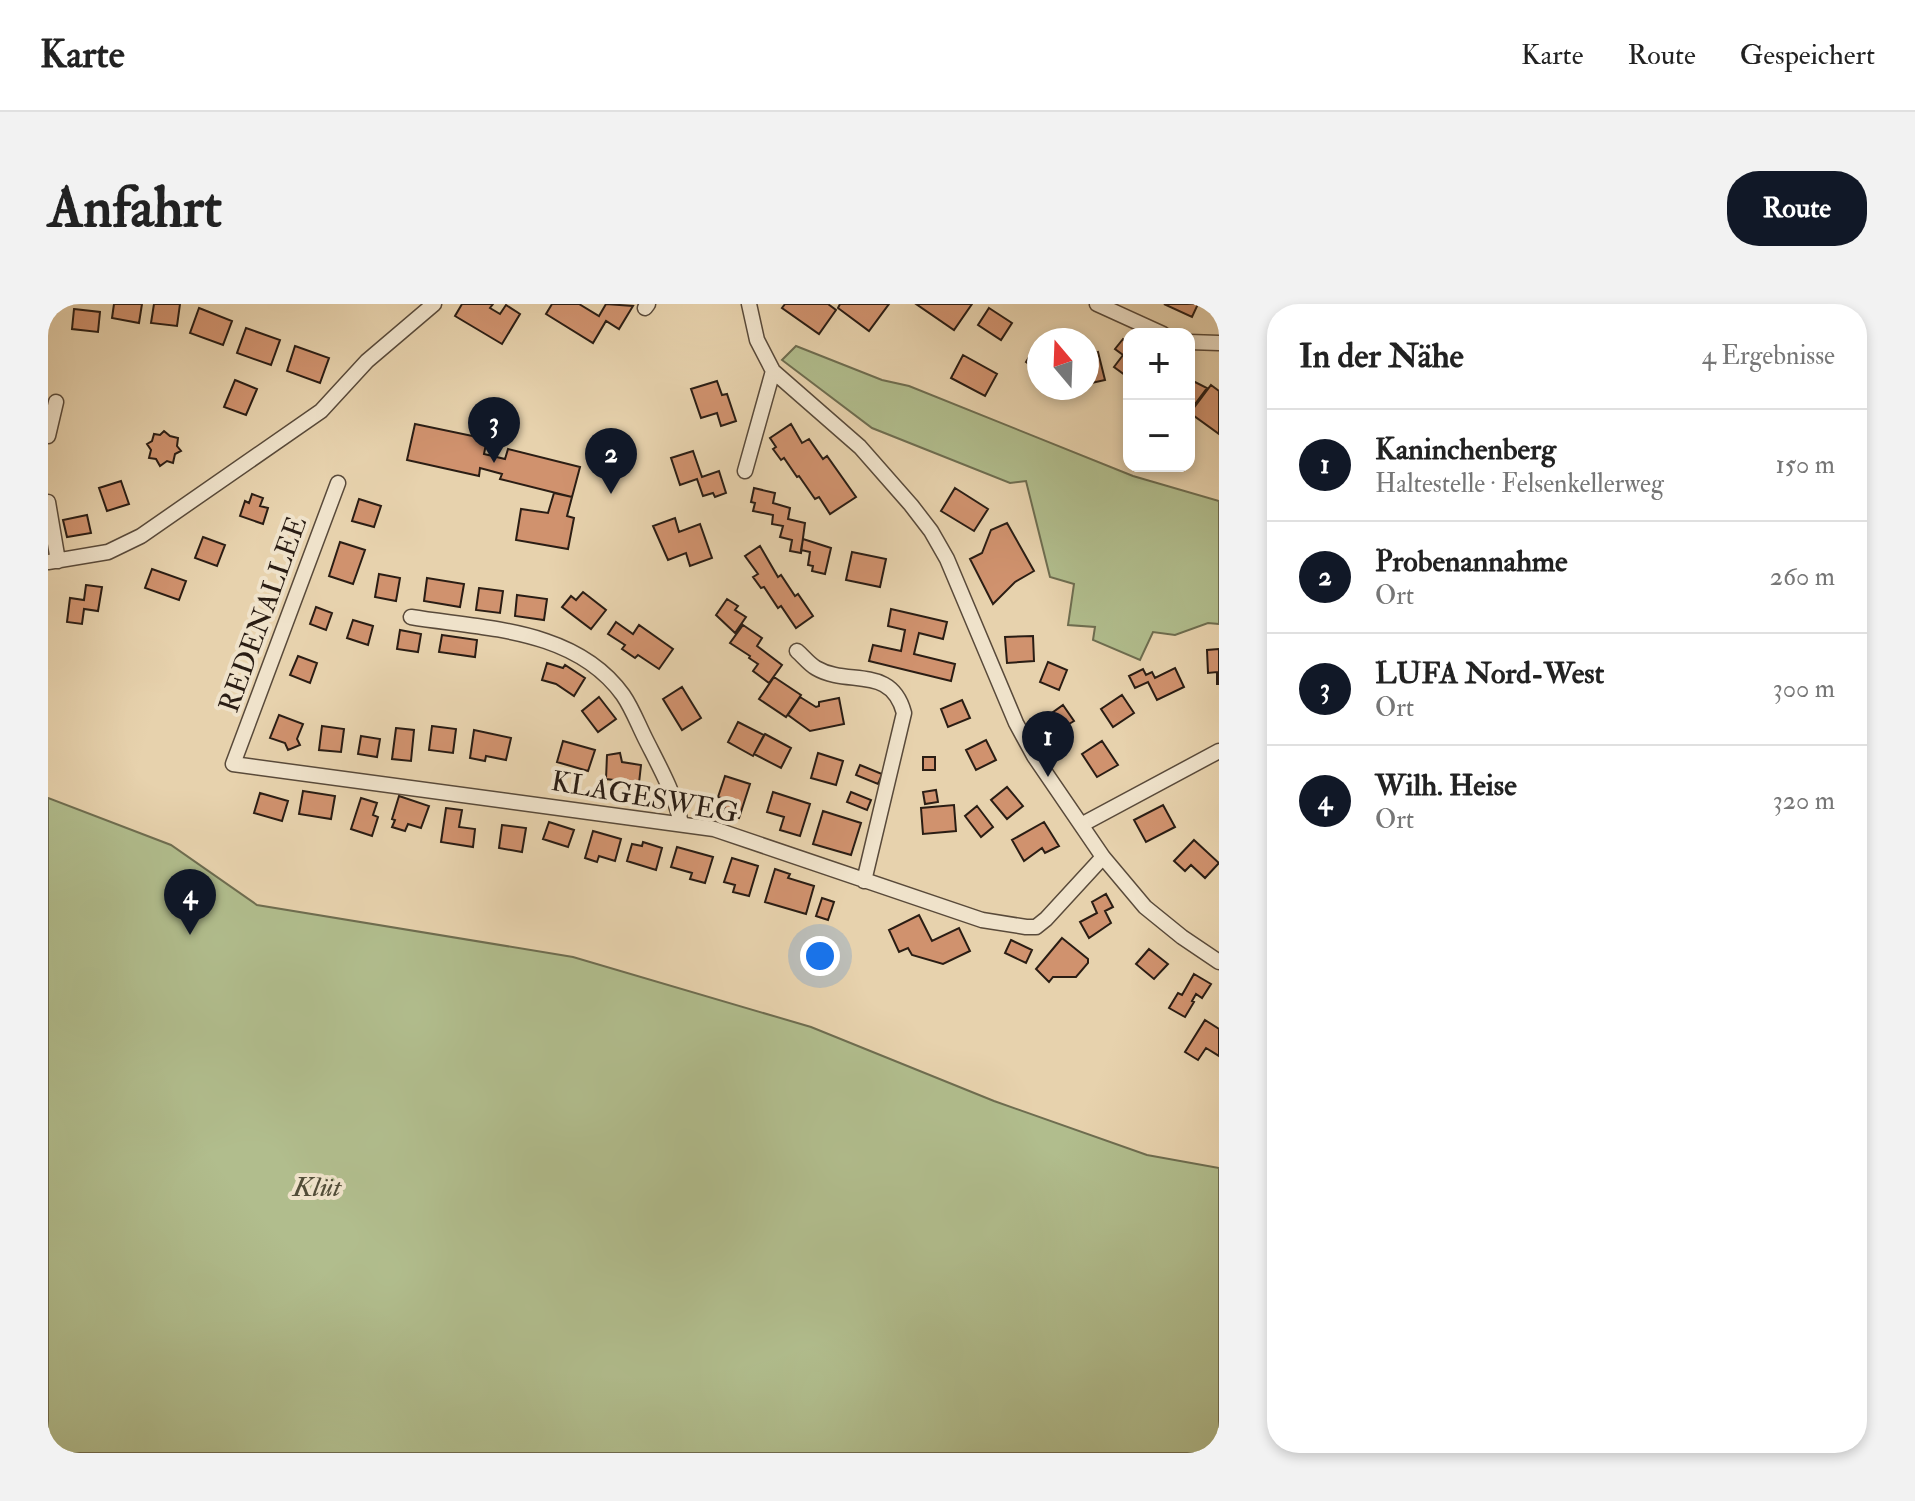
<!DOCTYPE html>
<html lang="de">
<head>
<meta charset="utf-8">
<style>
  :root { --surface:#fff; --page:#f2f2f2; --text:#222; --muted:#767676; --line:#e0e0e0; --accent:#111827 }
  body { margin:0; font-family:"IM FELL Double Pica",serif; background:var(--page); color:var(--text) }
  .controls { position:absolute; right:24px; top:24px; display:grid; overflow:hidden; border-radius:16px; box-shadow:0 4px 12px #0003 }
  .controls button { width:72px; height:72px; display:grid; place-items:center; padding:0; border:0; border-bottom:2px solid var(--line); background:var(--surface); color:var(--text); font:40px sans-serif }
  .compass { position:absolute; left:979px; top:24px; width:72px; height:72px; border-radius:50%; background:var(--surface); box-shadow:0 4px 12px #0003; rotate:341deg }
  .you { position:absolute; left:772px; top:652px; width:28px; height:28px; margin:-20px; border:6px solid #fff; border-radius:50%; background:#1a73e8; box-shadow:0 0 0 12px #1a73e833 }
  .badge { display:grid; place-items:center; width:52px; height:52px; border-radius:50%; background:var(--accent); color:#fff; font-size:26px; font-weight:700 }
  .pin { position:absolute; translate:-50% -66px; filter:drop-shadow(0 2px 4px #0008) }
  .pin::after { content:''; position:absolute; top:42px; width:28px; height:24px; background:inherit; clip-path:polygon(0 0,100% 0,50% 100%) }
  .list { margin:0; padding:0; list-style:none }
  h2 { display:flex; justify-content:space-between; align-items:center; height:104px; margin:0; padding:0 32px; font-size:34px }
  h2 small { font-size:26px; font-weight:400; color:var(--muted) }
  .list li { display:grid; grid-template-columns:52px 1fr auto; gap:24px; align-items:center; box-sizing:border-box; height:112px; padding:0 32px; border-top:2px solid var(--line) }
  .list b { display:block; font-size:30px; white-space:nowrap }
  .list p { margin:0; font-size:26px; white-space:nowrap; color:var(--muted) }
  .list em { font-size:26px; font-style:normal; color:var(--muted) }
  .map { position:relative; flex:none; width:1171px; height:1149px; overflow:hidden; border-radius:32px }
  header { display:flex; align-items:center; gap:48px; box-sizing:border-box; height:112px; padding:0 40px; background:var(--surface); border-bottom:2px solid var(--line) }
  header strong { font-size:38px }
  nav { display:flex; gap:44px; margin-inline-start:auto; font-size:28px }
  .intro { display:flex; align-items:center; justify-content:space-between; box-sizing:border-box; height:192px; padding:0 48px }
  h1 { margin:0; font-size:56px }
  .button { padding:20px 36px; border-radius:32px; background:var(--accent); color:#fff; font-size:28px; font-weight:700 }
  main { display:flex; gap:48px; padding:0 48px }
  aside { flex:1; background:var(--surface); border-radius:32px; box-shadow:0 4px 12px #0003 }
  .map>svg:first-child { display:block }
</style>
</head>
<body>
<header>
<strong>Karte</strong>
<nav><a>Karte</a><a>Route</a><a>Gespeichert</a></nav>
</header>
<div class="intro"><h1>Anfahrt</h1><a class="button">Route</a></div>
<main>
<div class="map">
<svg width="1171" height="1149" viewBox="0 0 1171 1149">
  <rect width="100%" height="100%" fill="#e7d2ad"/>
  <filter id="stains"><feTurbulence type="fractalNoise" baseFrequency=".0025" numOctaves="4"/><feColorMatrix values="0 0 0 0 .2 0 0 0 0 .09 0 0 0 0 .02 0 0 0 .5 -.17"/></filter>
  <radialGradient id="worn" r=".72"><stop offset=".6" stop-color="#630" stop-opacity="0"/><stop offset="1" stop-color="#630" stop-opacity=".3"/></radialGradient>
  <path fill="#b1bd8d" stroke="#6e6d50" stroke-width="2" d="M748,42L834,76L861,82L1085,172L1171,197V320L1160,319L1127,331L1105,328L1092,356L1045,336L1047,323L1020,321L1026,280L1002,273L978,177L962,179L824,124L734,56Z
    M0,494L123,541L209,601L525,653L763,723L946,797L1099,851L1171,864V1149H0Z"/>
  <path fill="#d0926e" stroke="#2a1d14" stroke-width="2" d="M66,0H94L91,19L64,14Z
    M106,0H132L129,22L103,19Z
    M414,0H445L442,4L452,10L458,1L472,10L454,40L407,12Z
    M504,0H531L551,12L558,0L585,2L571,25L558,17L545,39L498,10Z
    M737,0H780L788,6L771,30L734,4Z
    M792,0H841L821,27L790,4Z
    M868,0H924L906,26Z
    M1116,0H1150L1144,13Z
    M151,4L184,17L175,41L142,29Z
    M941,4L964,19L953,36L930,21Z
    M26,5L52,8L50,28L24,25Z
    M198,24L232,36L223,61L189,49Z
    M1075,35L1081,39V74L1066,63L1075,51L1067,45Z
    M991,37V67L978,58Z
    M247,42L281,54L272,79L239,67Z
    M1050,48L1057,76L1039,80V51Z
    M915,51L949,70L937,92L903,74Z
    M1141,75L1159,84L1147,100L1141,95Z
    M187,76L209,85L198,111L176,103Z
    M669,77L674,91L679,90L688,117L673,122L669,109L653,114L643,85Z
    M1163,81L1171,87V130L1142,109Z
    M367,120L439,135L436,150L457,155L460,145L532,163L524,193L452,175L454,170L432,164L431,172L359,156Z
    M743,120L754,139L761,135L775,155L779,152L808,193L782,210L771,193L767,195L751,172L749,173L736,154L733,156L725,145L728,143L722,134Z
    M116,127L122,132L130,134L129,142L133,147L127,150L125,159L119,157L112,162L108,155L101,154L103,146L99,140L104,137L106,130L112,131Z
    M645,147L654,173L671,167L678,189L667,193L665,189L655,192L649,175L632,181L623,154Z
    M73,177L81,200L59,207L51,184Z
    M706,184L727,189L725,199L742,204L740,215L757,219L753,249L742,247L744,236L732,233L735,222L724,220L725,211L705,207L707,199L703,198Z
    M907,184L940,205L926,227L893,207Z
    M506,189L524,193L519,212L526,214L520,245L468,236L473,205L500,209Z
    M204,190L215,194L212,202L220,204L215,220L192,212L197,197L201,199Z
    M311,195L333,202L326,223L304,217Z
    M39,211L43,229L19,233L15,216Z
    M627,214L631,228L652,220L664,254L642,262L638,249L620,256L605,222Z
    M959,219L986,267L967,278L945,300L922,255L934,249L943,226Z
    M155,233L177,241L169,262L147,254Z
    M755,235L783,244L777,270L764,267L765,262L760,261L762,248L753,246Z
    M292,238L317,246L305,280L281,272Z
    M712,242L730,273L733,271L747,292L750,290L765,312L748,324L733,302L730,304L716,283L713,284L705,273L710,270L697,252Z
    M804,248L838,255L832,283L798,276Z
    M104,265L138,277L131,296L97,284Z
    M331,270L352,274L348,297L327,293Z
    M379,274L416,280L412,303L376,297Z
    M38,281L54,283L50,307L36,305L34,320L19,318L22,294L36,296Z
    M431,284L455,287L452,309L428,306Z
    M535,288L558,306L543,325L514,303L523,292L528,296Z
    M469,291L499,295L496,316L467,312Z
    M679,295L690,302L687,306L698,313L687,329L668,311Z
    M268,303L284,309L278,326L262,320Z
    M843,305L899,318L895,335L871,329L866,350L907,360L903,377L821,357L825,341L853,347L857,326L840,322Z
    M305,316L325,322L320,341L299,334Z
    M568,318L585,330L591,321L625,345L611,365L590,351L587,354L574,345L577,341L560,330Z
    M695,321L714,334L709,342L734,361L721,379L705,367L710,360L701,354L702,352L682,339Z
    M352,326L373,330L370,348L349,345Z
    M394,331L429,336L427,353L391,348Z
    M985,332L986,357L959,359L957,333Z
    M1171,345V380H1169V368L1160,369L1159,346Z
    M250,352L269,359L262,379L242,371Z
    M1000,358L1019,366L1011,386L992,378Z
    M499,359L515,364L517,361L537,374L526,392L508,380L494,376Z
    M1127,364L1136,383L1109,396L1100,378L1087,384L1081,372L1095,365L1098,371L1104,368L1107,374Z
    M726,373L753,391L738,413L711,395Z
    M634,383L653,414L634,426L615,395Z
    M1074,391L1086,409L1065,423L1053,405Z
    M551,393L568,415L550,428L534,407Z
    M752,393L768,403L771,402V398L791,394L796,420L762,427L740,411Z
    M914,396L922,414L900,423L893,405Z
    M1015,401L1026,417L1011,426L1001,411Z
    M231,411L255,420L249,435L252,441L240,446L237,439L222,434Z
    M690,418L716,431L705,452L680,438Z
    M274,422L296,425L293,448L271,446Z
    M384,422L408,425L405,449L381,446Z
    M348,424L366,426L363,457L344,455Z
    M426,426L463,434L458,456L438,452L437,457L422,454Z
    M717,430L743,444L733,464L706,450Z
    M313,432L332,435L329,453L310,450Z
    M938,436L948,456L928,466L918,446Z
    M515,437L547,446L540,467L509,458Z
    M1054,437L1070,461L1049,473L1034,450Z
    M572,449L574,458L593,461L591,479L558,475L559,451Z
    M770,449L795,457L788,481L763,474Z
    M875,453H887V466H875Z
    M812,461L834,470L830,480L808,471Z
    M677,472L702,480L691,514L675,509L679,496L670,493Z
    M959,483L975,502L959,515L943,496Z
    M888,486L890,498L877,500L875,488Z
    M255,487L287,492L283,515L251,510Z
    M725,488L762,500L752,532L732,526L736,513L719,508Z
    M803,488L823,496L819,506L799,498Z
    M212,489L240,497L234,517L206,509Z
    M351,492L381,502L373,524L360,520L357,527L344,523L347,516L344,515Z
    M313,494L329,499L325,511L330,513L324,532L303,525Z
    M906,501L908,527L875,530L873,504Z
    M1115,501L1127,523L1098,538L1086,516Z
    M929,502L945,523L933,533L917,512Z
    M398,504L414,506L411,523L427,525L425,543L393,538Z
    M775,507L813,519L803,551L765,540Z
    M501,518L526,526L520,543L495,535Z
    M996,518L1011,542L997,549L994,544L976,557L964,536Z
    M454,521L478,524L474,548L451,544Z
    M545,527L573,535L567,557L551,552L549,558L537,554Z
    M1146,536L1171,559L1157,574L1143,561L1137,567L1126,557Z
    M595,538L614,544L608,566L579,557L584,540L594,542Z
    M629,543L665,553L657,579L642,575L644,569L623,563Z
    M684,554L710,562L701,592L685,588L687,581L676,578Z
    M727,565L742,570L740,574L766,582L758,610L717,598Z
    M1058,590L1065,603L1057,607L1063,619L1041,634L1032,618L1049,609L1044,598Z
    M774,594L786,598L780,616L768,612Z
    M871,611L884,637L911,624L922,647L895,660L864,651L860,644L851,648L841,626Z
    M1014,634L1040,655V659L1028,673H1005L1001,678L988,665Z
    M963,636L984,646L978,659L957,649Z
    M1101,645L1120,660L1106,675L1088,660Z
    M1146,670L1163,680L1154,694L1148,690L1144,697L1146,698L1137,713L1121,704L1130,689L1134,691Z
    M1157,716L1171,725V752L1158,744L1150,756L1137,748Z"/>
  <g fill="none" stroke-linecap="round" stroke-linejoin="round">
    <defs>
      <path id="minor" d="M701,0L709,36L725,67L812,143L863,201L883,227L899,255L968,419L986,452L1055,553L1097,603L1134,633L1171,658
        M1049,0L1115,30
        M597,4L600,0
        M1141,38L1171,39
        M0,132L8,98
        M697,167L725,67
        M290,179L185,460L666,525L934,616L978,623H988L998,615L1055,553
        M0,198L10,257
        M0,258L60,248L93,232L273,107L319,57L386,0
        M363,313C436,325 527,324 575,391C584,404 590,420 597,434C611,462 626,488 633,519
        M749,347C755,352 761,360 768,364C800,383 843,360 856,409L816,577
        M1033,521L1171,447"/>
    </defs>
    <use href="#minor" stroke="#594a3a" stroke-width="17"/>
    <use href="#minor" stroke="#efe2ca" stroke-width="14"/>
  </g>
  <g text-anchor="middle" stroke-width="8" stroke-linejoin="round" paint-order="stroke">
    <g font-size="28" fill="#2a1d14" stroke="#efe2ca">
      <text transform="translate(214 310) rotate(-70)" y="10">REDENALLEE</text>
      <text transform="translate(597 492) rotate(10)" y="10">KLAGESWEG</text>
    </g>
    <g font-size="28" font-style="italic" fill="#524d38" stroke="#efe2ca">
      <text x="269" y="892">Klüt</text>
    </g>
  </g>
  <rect width="100%" height="100%" filter="url(#stains)"/>
  <rect width="100%" height="100%" fill="url(#worn)"/>
</svg>
<div class="controls">
<button>+</button>
<button>−</button>
</div>
<svg class="compass" viewBox="-18 -18 36 36"><path d="M0-13l5 13h-10z" fill="#e53935"/><path d="M0 13l5-13h-10z" fill="#767676"/></svg>
<div class="you"></div>
<div class="pin badge" style="left:1000px;top:473px">1</div>
<div class="pin badge" style="left:563px;top:190px">2</div>
<div class="pin badge" style="left:446px;top:159px">3</div>
<div class="pin badge" style="left:142px;top:631px">4</div>
</div>
<aside>
<h2>In der Nähe<small>4 Ergebnisse</small></h2>
<ul class="list">
<li><span class="badge">1</span><div><b>Kaninchenberg</b><p>Haltestelle · Felsenkellerweg</p></div><em>150 m</em></li>
<li><span class="badge">2</span><div><b>Probenannahme</b><p>Ort</p></div><em>260 m</em></li>
<li><span class="badge">3</span><div><b>LUFA Nord-West</b><p>Ort</p></div><em>300 m</em></li>
<li><span class="badge">4</span><div><b>Wilh. Heise</b><p>Ort</p></div><em>320 m</em></li>
</ul>
</aside>
</main>
</body>
</html>
